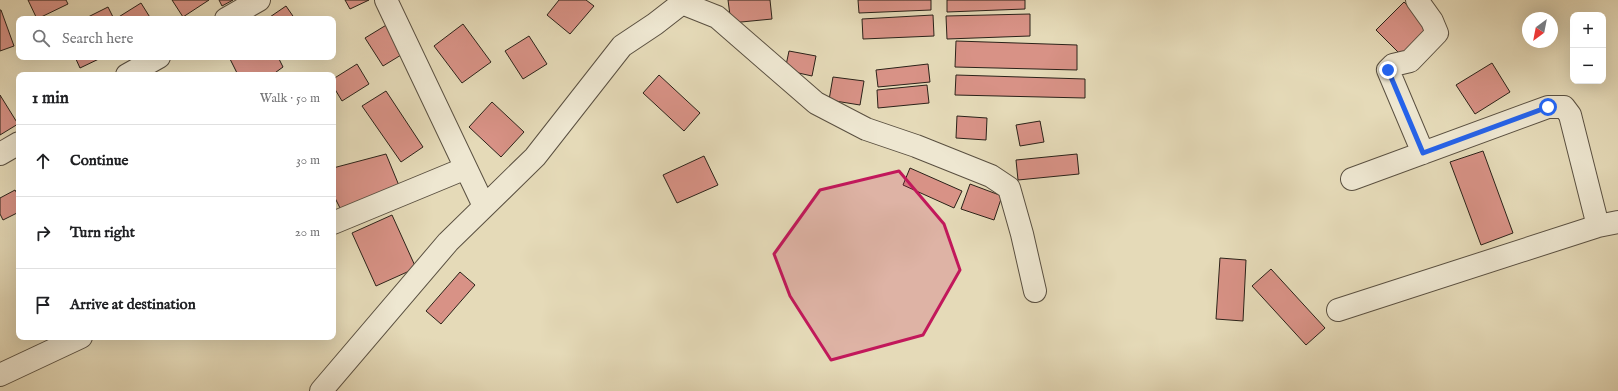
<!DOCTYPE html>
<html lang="en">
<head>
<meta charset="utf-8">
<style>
  :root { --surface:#fff; --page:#f6f6f6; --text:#202124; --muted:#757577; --line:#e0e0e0 }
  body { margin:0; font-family:"IM FELL English",serif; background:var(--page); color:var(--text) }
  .controls { position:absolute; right:12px; top:12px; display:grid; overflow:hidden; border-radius:8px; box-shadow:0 4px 16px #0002 }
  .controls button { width:36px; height:36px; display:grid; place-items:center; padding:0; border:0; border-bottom:1px solid var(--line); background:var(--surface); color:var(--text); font:20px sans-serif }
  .compass { position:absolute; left:1522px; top:12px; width:36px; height:36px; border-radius:50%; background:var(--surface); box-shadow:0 4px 16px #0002; rotate:212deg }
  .stop { position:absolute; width:12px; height:12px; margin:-9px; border:3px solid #2563eb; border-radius:50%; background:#fff }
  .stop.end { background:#2563eb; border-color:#fff; box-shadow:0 1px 4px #0008 }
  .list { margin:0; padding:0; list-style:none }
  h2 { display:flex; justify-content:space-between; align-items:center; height:52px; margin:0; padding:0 16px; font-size:17px }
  h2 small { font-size:13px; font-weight:400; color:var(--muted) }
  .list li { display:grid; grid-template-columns:26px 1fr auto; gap:12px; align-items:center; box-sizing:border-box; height:72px; padding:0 16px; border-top:1px solid var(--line) }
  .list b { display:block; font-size:15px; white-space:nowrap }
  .list em { font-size:13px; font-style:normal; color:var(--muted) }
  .icon { flex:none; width:22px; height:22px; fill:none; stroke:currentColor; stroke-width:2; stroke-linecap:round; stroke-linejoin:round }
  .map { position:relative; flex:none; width:1618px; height:391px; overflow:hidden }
  .search { position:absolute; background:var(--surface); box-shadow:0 4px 16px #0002; left:16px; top:16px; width:320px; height:44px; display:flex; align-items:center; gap:10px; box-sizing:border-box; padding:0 14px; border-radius:8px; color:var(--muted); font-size:15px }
  .panel { position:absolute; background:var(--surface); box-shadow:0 4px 16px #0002; left:16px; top:72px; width:320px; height:268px; border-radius:8px }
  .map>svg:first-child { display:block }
</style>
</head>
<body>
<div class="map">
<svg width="1618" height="391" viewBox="0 0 1618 391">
  <rect width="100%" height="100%" fill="#e5dab8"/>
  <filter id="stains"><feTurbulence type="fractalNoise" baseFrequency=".005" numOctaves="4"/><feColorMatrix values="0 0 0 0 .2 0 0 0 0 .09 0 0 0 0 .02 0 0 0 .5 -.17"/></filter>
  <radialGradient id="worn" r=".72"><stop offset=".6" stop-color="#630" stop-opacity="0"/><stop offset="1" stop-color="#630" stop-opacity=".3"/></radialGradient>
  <path fill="#d89286" stroke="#2b2219" d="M28,0H66L68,4L37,19Z
    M172,0H209L183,17Z
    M219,0H233L222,6Z
    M345,0H369L350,9Z
    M559,0H586L594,6L570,34L547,15Z
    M728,0H770L772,19L731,23Z
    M858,0H931V10L859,13Z
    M947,0H1025V9L947,12Z
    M1404,2L1432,29L1404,58L1376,30Z
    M141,3L151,19H118L117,18Z
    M286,6L295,19H267Z
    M108,7L114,19H84Z
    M0,10H1L14,46L0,51Z
    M1030,14V36L947,39L946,16Z
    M933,15L934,36L863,39L862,19Z
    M388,24L406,52L383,66L365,38Z
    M463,24L491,62L462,83L434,46Z
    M529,36L547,64L523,79L505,51Z
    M956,41L1077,45V70L955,67Z
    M789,51L816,56L812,76L785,70Z
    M75,57H103L80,68Z
    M229,57H278L283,67L272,75H238Z
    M1492,63L1510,92L1475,114L1456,85Z
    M357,64L369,84L342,101L333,86V79Z
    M928,64L930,82L878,87L876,70Z
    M659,75L700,113L684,131L643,93Z
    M956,75L1085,79V98L955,95Z
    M833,77L864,81L860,105L829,100Z
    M927,85L929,103L878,108L877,90Z
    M386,91L423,147L401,162L362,106Z
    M0,95L18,124L0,135Z
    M492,102L524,132L501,157L469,127Z
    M957,116L987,118L986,140L956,138Z
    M1040,121L1044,142L1020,146L1016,125Z
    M1483,151L1513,233L1481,245L1450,162Z
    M386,154L400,188L343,214L333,194V168Z
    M1077,154L1079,174L1018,180L1016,160Z
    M704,156L718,185L677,203L663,175Z
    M910,168L962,191L954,208L903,185Z
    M970,184L1002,196L994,220L961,209Z
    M15,190L19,197V212L3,220L0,214V198Z
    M392,215L416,268L376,286L352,233Z
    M1220,258L1246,260L1243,321L1216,319Z
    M1271,269L1325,328L1306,345L1252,286Z
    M460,272L475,285L441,324L426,311Z"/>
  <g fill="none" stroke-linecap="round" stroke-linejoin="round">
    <defs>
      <path id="minor" d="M386,0L484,206
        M680,0L682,3L717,17L816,103L866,129L916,146L991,176L1009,188L1022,234L1035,291
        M1417,0L1432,21L1437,33L1410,61L1393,65L1388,70L1423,153
        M226,19L259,0
        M127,75L159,57
        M0,154L19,143
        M1352,179L1548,107H1564L1570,115L1598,226
        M333,223L466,168
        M1338,310L1598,226L1618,222
        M0,375L81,337
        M321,391L448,242L535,157L622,46L655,24L682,3L689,0"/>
    </defs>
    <use href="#minor" stroke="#5a5041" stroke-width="24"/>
    <use href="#minor" stroke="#eee7d1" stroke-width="22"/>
  </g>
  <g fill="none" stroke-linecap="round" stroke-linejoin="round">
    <path stroke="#2563eb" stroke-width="5" d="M1388,70L1423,153L1548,107"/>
  </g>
  <path fill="#c2185b" fill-opacity="0.2" stroke="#c2185b" stroke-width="3" stroke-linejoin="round" d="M899,171L944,224L960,270L923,335L831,360L790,296L774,254L820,190Z"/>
  <rect width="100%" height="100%" filter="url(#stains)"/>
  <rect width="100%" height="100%" fill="url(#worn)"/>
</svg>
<div class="controls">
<button>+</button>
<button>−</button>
</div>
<svg class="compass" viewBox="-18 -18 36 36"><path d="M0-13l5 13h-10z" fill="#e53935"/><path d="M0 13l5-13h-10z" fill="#757577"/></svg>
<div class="stop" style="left:1548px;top:107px"></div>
<div class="stop end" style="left:1388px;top:70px"></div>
<div class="search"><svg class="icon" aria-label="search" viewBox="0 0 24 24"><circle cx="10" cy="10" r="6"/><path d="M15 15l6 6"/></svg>Search here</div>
<section class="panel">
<h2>1 min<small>Walk · 50 m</small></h2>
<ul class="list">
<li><svg class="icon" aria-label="ahead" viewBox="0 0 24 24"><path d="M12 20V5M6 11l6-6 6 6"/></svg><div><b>Continue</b></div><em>30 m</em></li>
<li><svg class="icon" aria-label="right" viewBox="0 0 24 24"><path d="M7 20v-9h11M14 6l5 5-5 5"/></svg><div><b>Turn right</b></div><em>20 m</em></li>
<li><svg class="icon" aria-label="arrive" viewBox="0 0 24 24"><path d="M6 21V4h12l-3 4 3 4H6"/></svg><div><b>Arrive at destination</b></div></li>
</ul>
</section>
</div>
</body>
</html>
